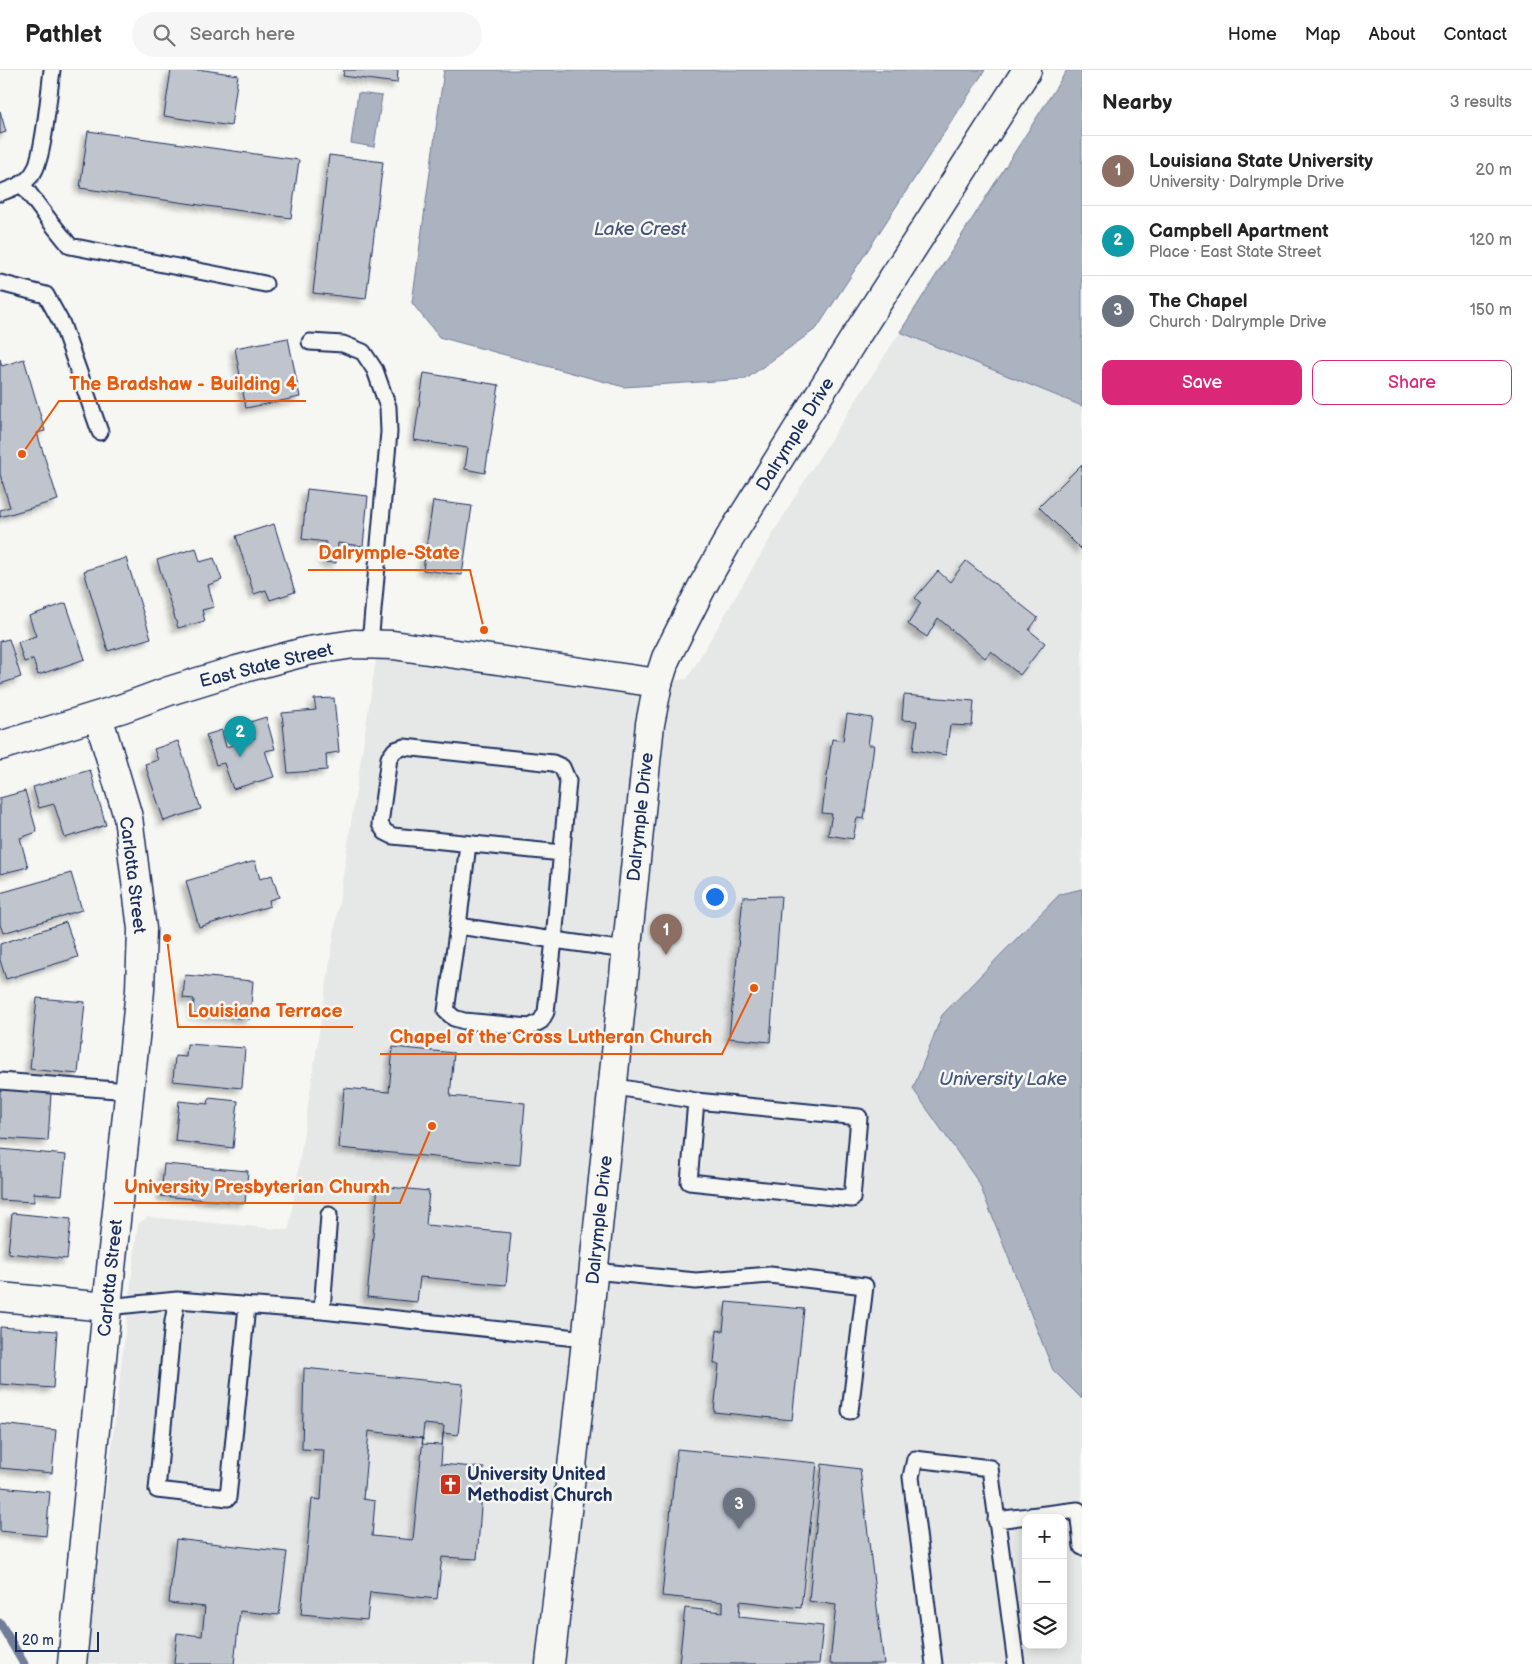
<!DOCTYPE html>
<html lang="en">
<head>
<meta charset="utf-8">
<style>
  :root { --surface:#fff; --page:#f6f6f6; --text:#222; --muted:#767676; --line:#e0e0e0; --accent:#db2777 }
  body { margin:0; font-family:"Balsamiq Sans",sans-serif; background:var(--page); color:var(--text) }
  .controls { position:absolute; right:15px; bottom:15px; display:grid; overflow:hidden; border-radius:10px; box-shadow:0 2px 12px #0003 }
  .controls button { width:45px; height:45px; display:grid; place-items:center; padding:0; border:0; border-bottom:1px solid var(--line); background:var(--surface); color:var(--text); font:25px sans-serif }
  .scale { position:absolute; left:15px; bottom:12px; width:84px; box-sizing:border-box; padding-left:5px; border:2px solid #1b2f5e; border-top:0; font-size:14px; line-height:18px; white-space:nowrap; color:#1b2f5e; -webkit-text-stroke:4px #f6f6f2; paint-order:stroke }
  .you { position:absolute; left:714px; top:826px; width:18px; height:18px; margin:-12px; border:4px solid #fff; border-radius:50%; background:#1a73e8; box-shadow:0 0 0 8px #1a73e833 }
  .badge { display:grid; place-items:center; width:32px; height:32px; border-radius:50%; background:var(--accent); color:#fff; font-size:16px; font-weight:700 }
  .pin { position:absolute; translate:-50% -41px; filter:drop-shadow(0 1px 2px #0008) }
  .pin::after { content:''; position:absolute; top:26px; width:18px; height:15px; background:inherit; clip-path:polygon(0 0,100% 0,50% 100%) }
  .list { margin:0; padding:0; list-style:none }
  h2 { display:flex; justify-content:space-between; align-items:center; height:65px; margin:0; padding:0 20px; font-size:21px }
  h2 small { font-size:16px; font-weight:400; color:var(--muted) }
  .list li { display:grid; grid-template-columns:32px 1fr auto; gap:15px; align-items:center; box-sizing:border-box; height:70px; padding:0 20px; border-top:1px solid var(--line) }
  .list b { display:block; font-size:19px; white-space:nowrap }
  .list p { margin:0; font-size:16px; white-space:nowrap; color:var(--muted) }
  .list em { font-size:16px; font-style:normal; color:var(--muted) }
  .actions { display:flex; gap:10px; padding:15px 20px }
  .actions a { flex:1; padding:11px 0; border:1px solid var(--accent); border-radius:10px; text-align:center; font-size:18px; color:var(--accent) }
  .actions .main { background:var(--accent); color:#fff }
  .icon { flex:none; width:28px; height:28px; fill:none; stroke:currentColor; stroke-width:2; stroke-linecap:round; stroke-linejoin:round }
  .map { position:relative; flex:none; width:1082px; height:1594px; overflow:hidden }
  header { display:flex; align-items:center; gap:30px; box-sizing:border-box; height:70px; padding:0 25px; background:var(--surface); border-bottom:1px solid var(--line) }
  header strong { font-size:24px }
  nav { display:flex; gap:28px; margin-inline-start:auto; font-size:18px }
  .search { width:350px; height:45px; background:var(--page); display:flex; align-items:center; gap:12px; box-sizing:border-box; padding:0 18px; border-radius:28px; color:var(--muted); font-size:19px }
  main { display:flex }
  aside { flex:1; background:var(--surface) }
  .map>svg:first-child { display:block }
</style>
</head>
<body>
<header>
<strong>Pathlet</strong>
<div class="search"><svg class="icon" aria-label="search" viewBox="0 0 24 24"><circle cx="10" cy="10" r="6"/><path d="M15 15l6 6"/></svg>Search here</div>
<nav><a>Home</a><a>Map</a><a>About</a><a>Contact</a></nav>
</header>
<main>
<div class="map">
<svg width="1082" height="1594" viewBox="0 0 1082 1594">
  <defs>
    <filter id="shadow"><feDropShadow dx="-4.5" dy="4.5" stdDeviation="2.5" flood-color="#0004"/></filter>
  </defs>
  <rect width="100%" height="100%" fill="#f6f6f2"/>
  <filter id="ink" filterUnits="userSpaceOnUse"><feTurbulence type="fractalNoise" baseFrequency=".02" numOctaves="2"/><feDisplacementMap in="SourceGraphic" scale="10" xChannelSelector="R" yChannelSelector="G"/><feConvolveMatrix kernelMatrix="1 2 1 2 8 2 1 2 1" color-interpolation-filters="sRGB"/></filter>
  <g filter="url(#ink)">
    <path fill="#e6e7e7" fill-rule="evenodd" d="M900,262L1082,336V819L1060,824L913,1019L979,1113L1053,1300L1082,1329V1594H86L138,1154L148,1147L289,1160L376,590H411L602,620L687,609L806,408ZM1026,1448H1063V1575H1026Z"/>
    <path fill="#abb2c0" stroke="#717e99" d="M444,0H985L817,258L746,309L624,317L439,267L412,233Z
      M1067,0H1082V336L900,262Z
      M358,23L382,26L374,77L351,73Z
      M1082,819V1329L1053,1300L979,1113L913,1019L942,945L1060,824Z"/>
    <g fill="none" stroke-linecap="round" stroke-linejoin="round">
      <path stroke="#717e99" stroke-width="9" d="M0,1553L24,1594"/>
    </g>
    <path fill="#c0c4cd" stroke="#1b2f5e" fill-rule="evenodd" filter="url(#shadow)" d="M171,0H204L238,5L231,56L164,46Z
      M344,0H398L397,13L343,6Z
      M0,41L6,62L0,64Z
      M88,61L299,90L291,148L80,118Z
      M329,85L383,92L366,229L313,223Z
      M288,268L300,327L246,338L235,278Z
      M0,289L2,296L24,289L45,361L37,363L58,430L0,447V440L10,437L0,404Z
      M424,303L499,315L485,403L465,399L468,378L414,370Z
      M1081,395L1082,396V480L1039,437Z
      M307,419L368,426L363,476L338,473L336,493L324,492L326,472L302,469Z
      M433,431L472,436L462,505L423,500Z
      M274,454L295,522L270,530L266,520L254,524L236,466Z
      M196,478L200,492L214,488L222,510L208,515L214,537L202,540L205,551L178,558L157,490Z
      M126,488L151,568L108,581L84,501Z
      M966,491L1038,548L1029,560L1045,573L1020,605L991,581L985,588L938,548L927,567L908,554L921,533L915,528L938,501L950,512Z
      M66,533L85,589L38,605L33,589L24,592L18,572L36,566L29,546Z
      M9,569L21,607L0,614V571Z
      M904,625L974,631L972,656L950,655L946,685L913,680L917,651L902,650Z
      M334,628L339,682L326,684L327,700L288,703L282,643L316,640L314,629Z
      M847,644L872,648L868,675H874L864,749L857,748L853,769L828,765L832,744L822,743L832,669L843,671Z
      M266,647L275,679L265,681L274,707L233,719L224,693L216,695L206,665L222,660L226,677L255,668L250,652Z
      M178,671L201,739L164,751L145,694L158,690L154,679Z
      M90,700L106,755L65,768L54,734L39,738L33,717Z
      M25,721L37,762L20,768L28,797L0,804V728Z
      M255,791L260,809L272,805L279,827L269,830L270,836L199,857L186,811Z
      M71,803L82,840L3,863L0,854V823Z
      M781,826L770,972L729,968L743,827Z
      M66,852L78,887L6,909L0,890V874Z
      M185,905L253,911L250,949L193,944L194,929L183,928Z
      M37,928L85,932L78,1004L30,999Z
      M187,974L245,978L242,1018L173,1011L175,986L186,987Z
      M393,977L454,983L450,1026L525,1033L520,1095L339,1078L344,1018L389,1022Z
      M0,1019L51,1023L48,1071L0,1068Z
      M209,1028L238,1031L233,1078L175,1071L179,1031L208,1034Z
      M0,1079L66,1085L62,1125L34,1123V1132L0,1130Z
      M164,1094L248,1101L245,1133L161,1126Z
      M378,1116L429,1121L426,1155L511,1163L506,1215L420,1207L417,1232L367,1227Z
      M12,1143L71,1149L67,1189L8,1183Z
      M726,1232L804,1239L792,1350L714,1342L719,1294H714L717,1260L723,1261Z
      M0,1257L57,1261L53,1318L0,1314Z
      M304,1298L463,1314L458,1365L443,1363L441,1394L484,1398L477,1489L442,1487L437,1529L370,1522L367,1550L301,1544L312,1429L321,1430L324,1380L302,1379ZM369,1361L423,1368L413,1470L372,1466L375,1431L363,1429Z
      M0,1354L56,1360L52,1403L0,1398Z
      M424,1354L444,1356L442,1375L422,1374Z
      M677,1379L817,1393L801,1538L740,1531L739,1547L823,1556L819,1594H679L685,1538L723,1542V1532L662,1526Z
      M822,1394L860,1399L884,1594H830L836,1535L809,1531Z
      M0,1417L50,1422L46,1466L0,1461Z
      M176,1469L287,1482L279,1545L240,1541L234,1594H174L177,1563L202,1566L205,1537L169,1533Z"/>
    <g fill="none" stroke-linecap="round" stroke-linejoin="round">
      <defs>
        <path id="lane" d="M22,114L49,150L70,176L265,214
          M0,123C11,119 26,114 33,103C44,88 49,22 52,0
          M0,213L46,225L62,254L100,362
          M310,272L343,274L363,282L375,300L388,337L389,362L370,574
          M562,783L393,766L385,762L380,754L389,688L395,680L404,677L553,693L562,697L568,711L554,870L626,880
          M458,856L554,870L546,942L541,951L530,957L464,951L454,948L446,941Z
          M458,856L468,774
          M0,1011L129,1021
          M612,1016L696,1031L859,1047L852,1129L689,1112L696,1031
          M593,1201L696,1211L770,1205L865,1216L850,1341
          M177,1230L173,1251L157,1420L228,1428L247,1236
          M107,1237L177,1230L322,1241L586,1269
          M322,1241L329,1145
          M996,1450L1078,1440L1082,1477
          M934,1594L911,1407L915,1389L990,1398L1016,1594"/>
        <path id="street" d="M0,676L123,638L169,621L237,600L308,581L354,574L393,575L658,613
          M0,1227L107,1237
          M72,1594L107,1237L140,920L142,859L128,747L98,646"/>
        <path id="secondary" d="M550,1594L590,1235L650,654L658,613L666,588L702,517L729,469L852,272L1027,0"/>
      </defs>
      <use href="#lane" stroke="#1b2f5e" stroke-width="19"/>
      <use href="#street" stroke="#1b2f5e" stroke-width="31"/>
      <use href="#secondary" stroke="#1b2f5e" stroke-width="31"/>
      <use href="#lane" stroke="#f6f6f2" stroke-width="15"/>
      <use href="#street" stroke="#f6f6f2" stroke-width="28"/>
      <use href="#secondary" stroke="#f6f6f2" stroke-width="28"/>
    </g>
  </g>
  <defs>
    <symbol id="church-square" viewBox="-11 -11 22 22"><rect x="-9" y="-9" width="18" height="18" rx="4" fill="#c8321e" stroke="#f6f6f2"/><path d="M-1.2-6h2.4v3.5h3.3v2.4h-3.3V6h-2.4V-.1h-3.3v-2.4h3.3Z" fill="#fff"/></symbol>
  </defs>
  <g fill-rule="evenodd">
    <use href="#church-square" x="438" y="1402" width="25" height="25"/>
  </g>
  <g text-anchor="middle" stroke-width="5" stroke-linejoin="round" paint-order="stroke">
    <g font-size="18" fill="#1b2f5e" stroke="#f6f6f2">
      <text transform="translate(795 364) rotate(-58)" y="6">Dalrymple Drive</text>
      <text transform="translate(266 595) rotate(-14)" y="6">East State Street</text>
      <text transform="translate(640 747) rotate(-84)" y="6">Dalrymple Drive</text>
      <text transform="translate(133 805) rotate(83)" y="6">Carlotta Street</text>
      <text transform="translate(599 1150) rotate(-84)" y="6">Dalrymple Drive</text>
      <text transform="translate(110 1208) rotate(-84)" y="6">Carlotta Street</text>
    </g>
    <g font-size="18" font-weight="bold" fill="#1b2f5e" stroke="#f6f6f2" text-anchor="start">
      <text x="467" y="1410">University United<tspan x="467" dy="21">Methodist Church</tspan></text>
    </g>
    <g font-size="19" font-style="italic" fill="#46567b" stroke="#f6f6f2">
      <text x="640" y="165">Lake Crest</text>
      <text x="1003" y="1015">University Lake</text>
    </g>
  </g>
  <path fill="none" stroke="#e8590c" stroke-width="2" d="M22 384L59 331H306M484 560L470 500H308M167 868L178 957H353M754 918L722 984H380M432 1056L400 1133H114"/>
  <g fill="#e8590c" stroke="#f6f6f2" stroke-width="2">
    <circle cx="22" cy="384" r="5"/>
    <circle cx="484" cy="560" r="5"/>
    <circle cx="167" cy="868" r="5"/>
    <circle cx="754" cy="918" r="5"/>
    <circle cx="432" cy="1056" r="5"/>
  </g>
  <g font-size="19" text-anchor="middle" font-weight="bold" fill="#e8590c" stroke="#f6f6f2" stroke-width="5" stroke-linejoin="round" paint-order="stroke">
    <text x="183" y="320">The Bradshaw - Building 4</text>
    <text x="389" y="489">Dalrymple-State</text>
    <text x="265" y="947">Louisiana Terrace</text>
    <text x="551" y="973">Chapel of the Cross Lutheran Church</text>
    <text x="257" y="1123">University Presbyterian Churxh</text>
  </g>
</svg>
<div class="controls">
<button>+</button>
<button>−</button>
<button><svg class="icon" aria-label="layers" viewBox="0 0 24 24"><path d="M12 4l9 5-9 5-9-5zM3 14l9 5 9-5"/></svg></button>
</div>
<div class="scale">20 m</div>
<div class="you"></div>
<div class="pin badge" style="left:666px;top:885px;background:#8d6e63">1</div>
<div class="pin badge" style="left:240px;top:687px;background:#0f9aa8">2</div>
<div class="pin badge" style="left:739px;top:1459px;background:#6b7280">3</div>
</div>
<aside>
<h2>Nearby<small>3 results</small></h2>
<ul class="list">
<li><span class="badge" style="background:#8d6e63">1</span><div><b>Louisiana State University</b><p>University · Dalrymple Drive</p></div><em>20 m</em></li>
<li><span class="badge" style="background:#0f9aa8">2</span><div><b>Campbell Apartment</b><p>Place · East State Street</p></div><em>120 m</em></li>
<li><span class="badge" style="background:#6b7280">3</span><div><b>The Chapel</b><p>Church · Dalrymple Drive</p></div><em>150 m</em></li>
</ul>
<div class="actions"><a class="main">Save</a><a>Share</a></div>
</aside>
</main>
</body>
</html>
